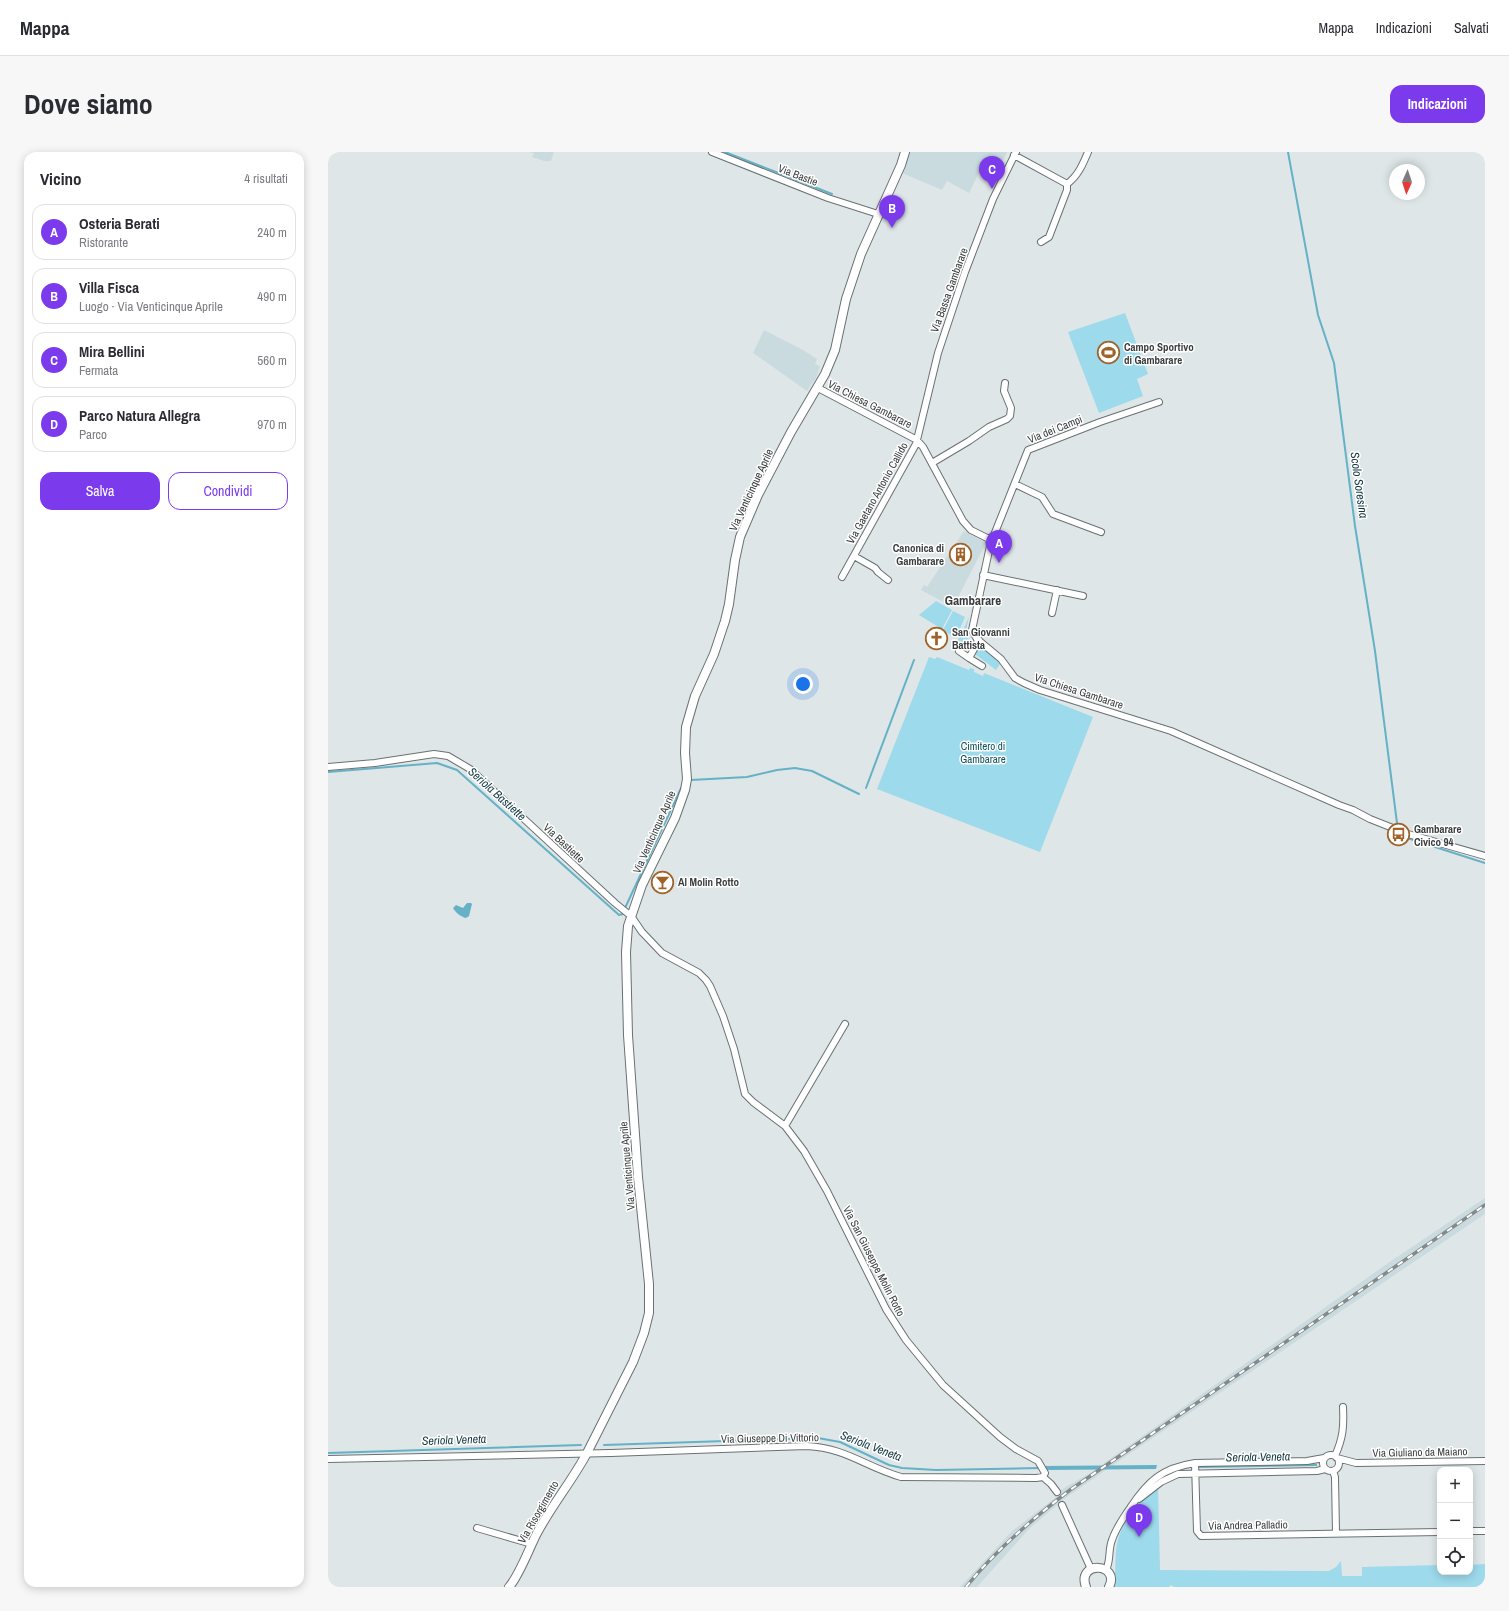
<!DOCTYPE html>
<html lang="it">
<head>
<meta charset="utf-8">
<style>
  :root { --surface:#fff; --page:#f7f7f7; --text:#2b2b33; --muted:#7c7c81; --line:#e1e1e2; --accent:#7c3aed }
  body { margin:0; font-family:"Archivo Narrow",sans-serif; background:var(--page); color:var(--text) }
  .controls { position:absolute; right:12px; bottom:12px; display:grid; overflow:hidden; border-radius:8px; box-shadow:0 2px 10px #0003 }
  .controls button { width:36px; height:36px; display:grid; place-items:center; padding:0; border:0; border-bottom:1px solid var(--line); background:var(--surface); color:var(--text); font:20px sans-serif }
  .compass { position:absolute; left:1061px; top:12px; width:36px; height:36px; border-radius:50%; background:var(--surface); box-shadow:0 2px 10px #0003; rotate:183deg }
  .you { position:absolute; left:475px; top:532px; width:14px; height:14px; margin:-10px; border:3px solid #fff; border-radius:50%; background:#1a73e8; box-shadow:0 0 0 6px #1a73e833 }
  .badge { display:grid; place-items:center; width:26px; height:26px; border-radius:50%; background:var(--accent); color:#fff; font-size:13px; font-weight:700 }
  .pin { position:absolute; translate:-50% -33px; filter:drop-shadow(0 1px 2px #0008) }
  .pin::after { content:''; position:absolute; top:21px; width:14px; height:12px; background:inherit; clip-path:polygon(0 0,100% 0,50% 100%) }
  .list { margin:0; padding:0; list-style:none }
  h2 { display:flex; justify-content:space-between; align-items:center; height:52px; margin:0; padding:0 16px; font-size:17px }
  h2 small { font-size:13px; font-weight:400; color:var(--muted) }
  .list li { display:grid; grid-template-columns:26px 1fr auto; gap:12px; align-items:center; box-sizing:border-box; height:56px; margin:0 8px 8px; padding:0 8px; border:1px solid var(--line); border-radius:12px }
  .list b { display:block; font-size:15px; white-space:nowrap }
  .list p { margin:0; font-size:13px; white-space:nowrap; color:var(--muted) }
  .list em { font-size:13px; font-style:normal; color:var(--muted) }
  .actions { display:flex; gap:8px; padding:12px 16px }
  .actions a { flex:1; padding:9px 0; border:1px solid var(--accent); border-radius:12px; text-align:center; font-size:14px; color:var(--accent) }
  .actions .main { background:var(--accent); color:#fff }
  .icon { flex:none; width:22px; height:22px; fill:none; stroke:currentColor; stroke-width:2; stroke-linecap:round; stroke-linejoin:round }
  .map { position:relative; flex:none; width:1157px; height:1435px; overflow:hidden; border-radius:12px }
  header { display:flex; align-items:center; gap:24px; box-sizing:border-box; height:56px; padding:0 20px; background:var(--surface); border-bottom:1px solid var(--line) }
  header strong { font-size:19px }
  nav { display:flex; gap:22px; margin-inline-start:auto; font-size:14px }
  .intro { display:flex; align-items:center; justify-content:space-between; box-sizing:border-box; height:96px; padding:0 24px }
  h1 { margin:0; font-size:28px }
  .button { padding:10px 18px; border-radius:12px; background:var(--accent); color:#fff; font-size:14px; font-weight:700 }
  main { display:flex; gap:24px; padding:0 24px }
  aside { flex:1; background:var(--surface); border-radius:12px; box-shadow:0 2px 10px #0003 }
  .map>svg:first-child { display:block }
</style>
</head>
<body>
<header>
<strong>Mappa</strong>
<nav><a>Mappa</a><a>Indicazioni</a><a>Salvati</a></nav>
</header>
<div class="intro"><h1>Dove siamo</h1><a class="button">Indicazioni</a></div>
<main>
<aside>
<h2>Vicino<small>4 risultati</small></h2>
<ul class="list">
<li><span class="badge">A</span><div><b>Osteria Berati</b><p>Ristorante</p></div><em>240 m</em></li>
<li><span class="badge">B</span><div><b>Villa Fisca</b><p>Luogo · Via Venticinque Aprile</p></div><em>490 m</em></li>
<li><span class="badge">C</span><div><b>Mira Bellini</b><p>Fermata</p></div><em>560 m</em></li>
<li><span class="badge">D</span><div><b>Parco Natura Allegra</b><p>Parco</p></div><em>970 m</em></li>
</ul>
<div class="actions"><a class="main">Salva</a><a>Condividi</a></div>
</aside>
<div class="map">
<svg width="1157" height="1435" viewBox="0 0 1157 1435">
  <rect width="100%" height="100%" fill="#dee6e8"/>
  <path fill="#cadbdf" d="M199,0H226L223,9H216L204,5L206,1Z
    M581,0H679L674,10L659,4L641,41L619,29L614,38L574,21Z
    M436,178L475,198L489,207L487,212L492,214L488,226L479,239L425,201Z
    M636,379L658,391L625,455L593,438L596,433L599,435Z
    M1157,1046V1062L801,1302L736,1347L701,1377L649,1435H632L684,1379L727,1346L726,1342L762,1321L1063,1109Z"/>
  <path fill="#9ddaeb" d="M797,161L820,222L809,227L815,244L771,261L740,180Z
    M608,449L624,458L614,477L591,463Z
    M625,459L637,465L628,486L615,478Z
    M641,465C639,475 635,483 644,490L640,496L630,488Z
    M652,495L665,504L672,512L668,518L647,502Z
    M601,505L607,507L609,505L641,518L642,516L646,517V520L655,524L656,521L765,565L712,700L549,637Z
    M830,1333L832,1418L1001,1419L1008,1415L1013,1409L1014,1424H1034V1415L1112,1413V1420H1142V1413L1157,1412V1435H846L843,1433L841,1435H785C788,1424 787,1410 788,1399C790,1371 811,1351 830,1333Z"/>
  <path fill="#65b1c5" d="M139,751H143L144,752L141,764L138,766C133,765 127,760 125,756L128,753L135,756Z
    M989,1312V1314L871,1316V1313Z
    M829,1313L828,1317L719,1318L716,1314Z"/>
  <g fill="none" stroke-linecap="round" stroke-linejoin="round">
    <path stroke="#65b1c5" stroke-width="2" d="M397,0L504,42
      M960,0L990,163L1006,211L1027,374L1047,499L1069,671
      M0,620L109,611L129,618L291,763L295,762
      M363,628L419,625L449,618L467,616L484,619L531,642
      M538,636L586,508
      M1076,685L1157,711
      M297,756L355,632
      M276,1293L490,1286L512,1290L561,1313L574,1316L608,1318L713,1316
      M0,1301L253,1293"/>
    <defs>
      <path id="street" d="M384,0L500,46L550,62
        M686,3L739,32
        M739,32C750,24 755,12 760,0
        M713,90L721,85L739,38V32
        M490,236L589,288L595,295L635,369L643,378L661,387L662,394L644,478L649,487L673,507L687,526L696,531L712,538L843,579L1011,653L1025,658L1042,667L1080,682L1157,704
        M604,311L641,289L661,275L679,267L682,264L683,256L676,239L677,231
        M687,332L714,345L725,362L773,380
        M661,387L666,383L700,298L772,270L831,250
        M526,404L547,416L550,420L560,428
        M655,423L755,444
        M514,425L588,292L610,201L637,120L665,47L688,0
        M724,461L729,438
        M651,488L641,506L654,514
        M631,499L641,506
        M0,615L47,611L106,602L120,604L142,617L287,751L303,764L314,780L334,801L371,821L378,828L382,834L395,864L406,897L417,942L425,950L457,974L476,999L499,1039L558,1157L578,1188L615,1233L672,1285L688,1297L710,1309L717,1321L715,1325L723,1332L729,1340
        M457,974L517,872
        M995 1311a8 8 0 1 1 16 0a8 8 0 1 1-16 0Z
        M1007,1304C1015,1286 1016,1275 1015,1255
        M1009,1306L1028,1311L1157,1309
        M0,1307L283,1301L479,1294C518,1296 538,1315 573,1325L708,1326L715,1325
        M867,1311L869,1379L873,1384L1112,1380
        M1005,1319L1007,1325L1008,1381
        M811,1347L833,1330L850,1322L989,1319L997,1317
        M734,1353L763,1417
        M149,1376L204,1392
        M1142,1379H1157
        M778,1418C783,1408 780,1398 784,1388C788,1376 795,1366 802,1356C820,1329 834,1316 867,1311L979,1309L996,1306"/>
      <path id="secondary" d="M181,1435C191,1424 201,1397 208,1383C223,1354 244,1329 259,1301L305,1210L316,1181L321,1161V1132L310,1025L300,883L298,800L300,774L314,733L347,666L357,638L359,627L357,601L358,575L367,544L386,502L397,469L401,452L407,408L412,385L430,343L463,280L497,222L507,198L518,147L533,102L573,13L577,0
        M758,1435C748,1408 793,1411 781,1435"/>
    </defs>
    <use href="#street" stroke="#6a7173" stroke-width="8"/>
    <use href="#secondary" stroke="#6a7173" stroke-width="10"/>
    <use href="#street" stroke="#fff" stroke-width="6"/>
    <use href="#secondary" stroke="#fff" stroke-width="8"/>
    <defs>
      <path id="rail" d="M638,1435C668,1398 704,1367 742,1338L1157,1053"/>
    </defs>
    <use href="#rail" stroke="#84898b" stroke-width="3.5"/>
    <use href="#rail" stroke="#fff" stroke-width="2" stroke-dasharray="6" stroke-linecap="butt"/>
  </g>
  <defs>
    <symbol id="stadium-ring" viewBox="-11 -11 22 22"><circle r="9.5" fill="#fff" stroke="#a06228" stroke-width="1.5"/><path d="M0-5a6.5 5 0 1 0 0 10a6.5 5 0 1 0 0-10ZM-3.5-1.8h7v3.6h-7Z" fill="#a06228"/></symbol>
    <symbol id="building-ring" viewBox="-11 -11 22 22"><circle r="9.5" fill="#fff" stroke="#a06228" stroke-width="1.5"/><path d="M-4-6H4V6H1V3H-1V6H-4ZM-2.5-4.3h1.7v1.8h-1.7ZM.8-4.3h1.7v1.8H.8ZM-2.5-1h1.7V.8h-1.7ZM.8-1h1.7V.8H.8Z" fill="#a06228"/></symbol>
    <symbol id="church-ring" viewBox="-11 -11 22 22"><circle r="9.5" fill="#fff" stroke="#a06228" stroke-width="1.5"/><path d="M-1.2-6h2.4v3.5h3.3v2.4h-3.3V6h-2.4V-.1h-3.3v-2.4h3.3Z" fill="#a06228"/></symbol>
    <symbol id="bus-ring" viewBox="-11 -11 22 22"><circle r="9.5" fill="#fff" stroke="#a06228" stroke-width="1.5"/><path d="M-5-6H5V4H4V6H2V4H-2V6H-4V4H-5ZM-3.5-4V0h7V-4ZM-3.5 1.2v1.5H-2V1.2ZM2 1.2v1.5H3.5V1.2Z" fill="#a06228"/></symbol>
    <symbol id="bar-ring" viewBox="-11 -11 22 22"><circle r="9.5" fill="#fff" stroke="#a06228" stroke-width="1.5"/><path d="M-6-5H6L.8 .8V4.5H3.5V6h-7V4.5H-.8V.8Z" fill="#a06228"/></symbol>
  </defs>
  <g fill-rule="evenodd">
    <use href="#stadium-ring" x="768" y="188" width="25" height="25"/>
    <use href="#building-ring" x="620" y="390" width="25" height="25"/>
    <use href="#church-ring" x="596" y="474" width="25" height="25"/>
    <use href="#bus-ring" x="1058" y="670" width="25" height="25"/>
    <use href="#bar-ring" x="322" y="718" width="25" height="25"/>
  </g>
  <g text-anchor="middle" stroke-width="3" stroke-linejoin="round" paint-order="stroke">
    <g font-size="11" fill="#393c3d" stroke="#fff">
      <text transform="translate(470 23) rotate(21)" y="4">Via Bastie</text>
      <text transform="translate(621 138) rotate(-70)" y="4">Via Bassa Gambarare</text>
      <text transform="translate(542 252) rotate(27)" y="4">Via Chiesa Gambarare</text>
      <text transform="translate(727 277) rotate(-22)" y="4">Via dei Campi</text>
      <text transform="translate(423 338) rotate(-65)" y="4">Via Venticinque Aprile</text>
      <text transform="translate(549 341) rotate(-61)" y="4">Via Gaetano Antonio Callido</text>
      <text transform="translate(751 539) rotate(18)" y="4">Via Chiesa Gambarare</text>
      <text transform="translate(326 680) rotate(-66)" y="4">Via Venticinque Aprile</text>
      <text transform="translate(236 691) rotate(43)" y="4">Via Bastiette</text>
      <text transform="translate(299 1014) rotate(-95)" y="4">Via Venticinque Aprile</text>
      <text transform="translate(546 1109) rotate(63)" y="4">Via San Giuseppe Molin Rotto</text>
      <text transform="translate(442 1286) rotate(-1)" y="4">Via Giuseppe Di Vittorio</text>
      <text transform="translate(1092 1300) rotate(-1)" y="4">Via Giuliano da Maiano</text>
      <text transform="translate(210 1360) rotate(-60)" y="4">Via Risorgimento</text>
      <text transform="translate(920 1373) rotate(-1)" y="4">Via Andrea Palladio</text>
    </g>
    <g font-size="11" font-weight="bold" fill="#393c3d" stroke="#fff" text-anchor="start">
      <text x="796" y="199">Campo Sportivo<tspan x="796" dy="13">di Gambarare</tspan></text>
      <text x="616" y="400" text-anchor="end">Canonica di<tspan x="616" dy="13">Gambarare</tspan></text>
      <text x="624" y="484">San Giovanni<tspan x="624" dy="13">Battista</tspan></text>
      <text x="1086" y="681">Gambarare<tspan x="1086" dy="13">Civico 94</tspan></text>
      <text x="350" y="734">Al Molin Rotto</text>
    </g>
    <g font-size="11" fill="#0e515f" stroke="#fff">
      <text x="655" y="598">Cimitero di<tspan x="655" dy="13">Gambarare</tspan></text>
    </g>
    <g font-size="12" font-style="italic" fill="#133841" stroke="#fff">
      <text transform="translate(1031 333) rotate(82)" y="4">Scolo Soresina</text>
      <text transform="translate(169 642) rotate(42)" y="4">Seriola Bastiette</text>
      <text transform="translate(126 1288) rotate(-2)" y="4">Seriola Veneta</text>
      <text transform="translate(543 1294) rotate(21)" y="4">Seriola Veneta</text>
      <text transform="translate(930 1305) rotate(-1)" y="4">Seriola Veneta</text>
    </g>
    <g font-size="13" font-weight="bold" fill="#393c3d" stroke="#fff">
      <text x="645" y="453">Gambarare</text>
    </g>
  </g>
</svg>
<div class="controls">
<button>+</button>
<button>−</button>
<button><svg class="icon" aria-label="locate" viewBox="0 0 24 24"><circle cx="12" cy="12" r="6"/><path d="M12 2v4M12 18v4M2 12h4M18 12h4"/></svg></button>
</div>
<svg class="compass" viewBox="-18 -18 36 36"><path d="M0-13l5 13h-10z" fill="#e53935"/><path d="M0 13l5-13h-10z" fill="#7c7c81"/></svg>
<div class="you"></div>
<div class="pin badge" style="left:671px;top:411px">A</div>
<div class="pin badge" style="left:564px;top:76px">B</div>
<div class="pin badge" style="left:664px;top:37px">C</div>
<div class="pin badge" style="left:811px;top:1385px">D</div>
</div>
</main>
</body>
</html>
